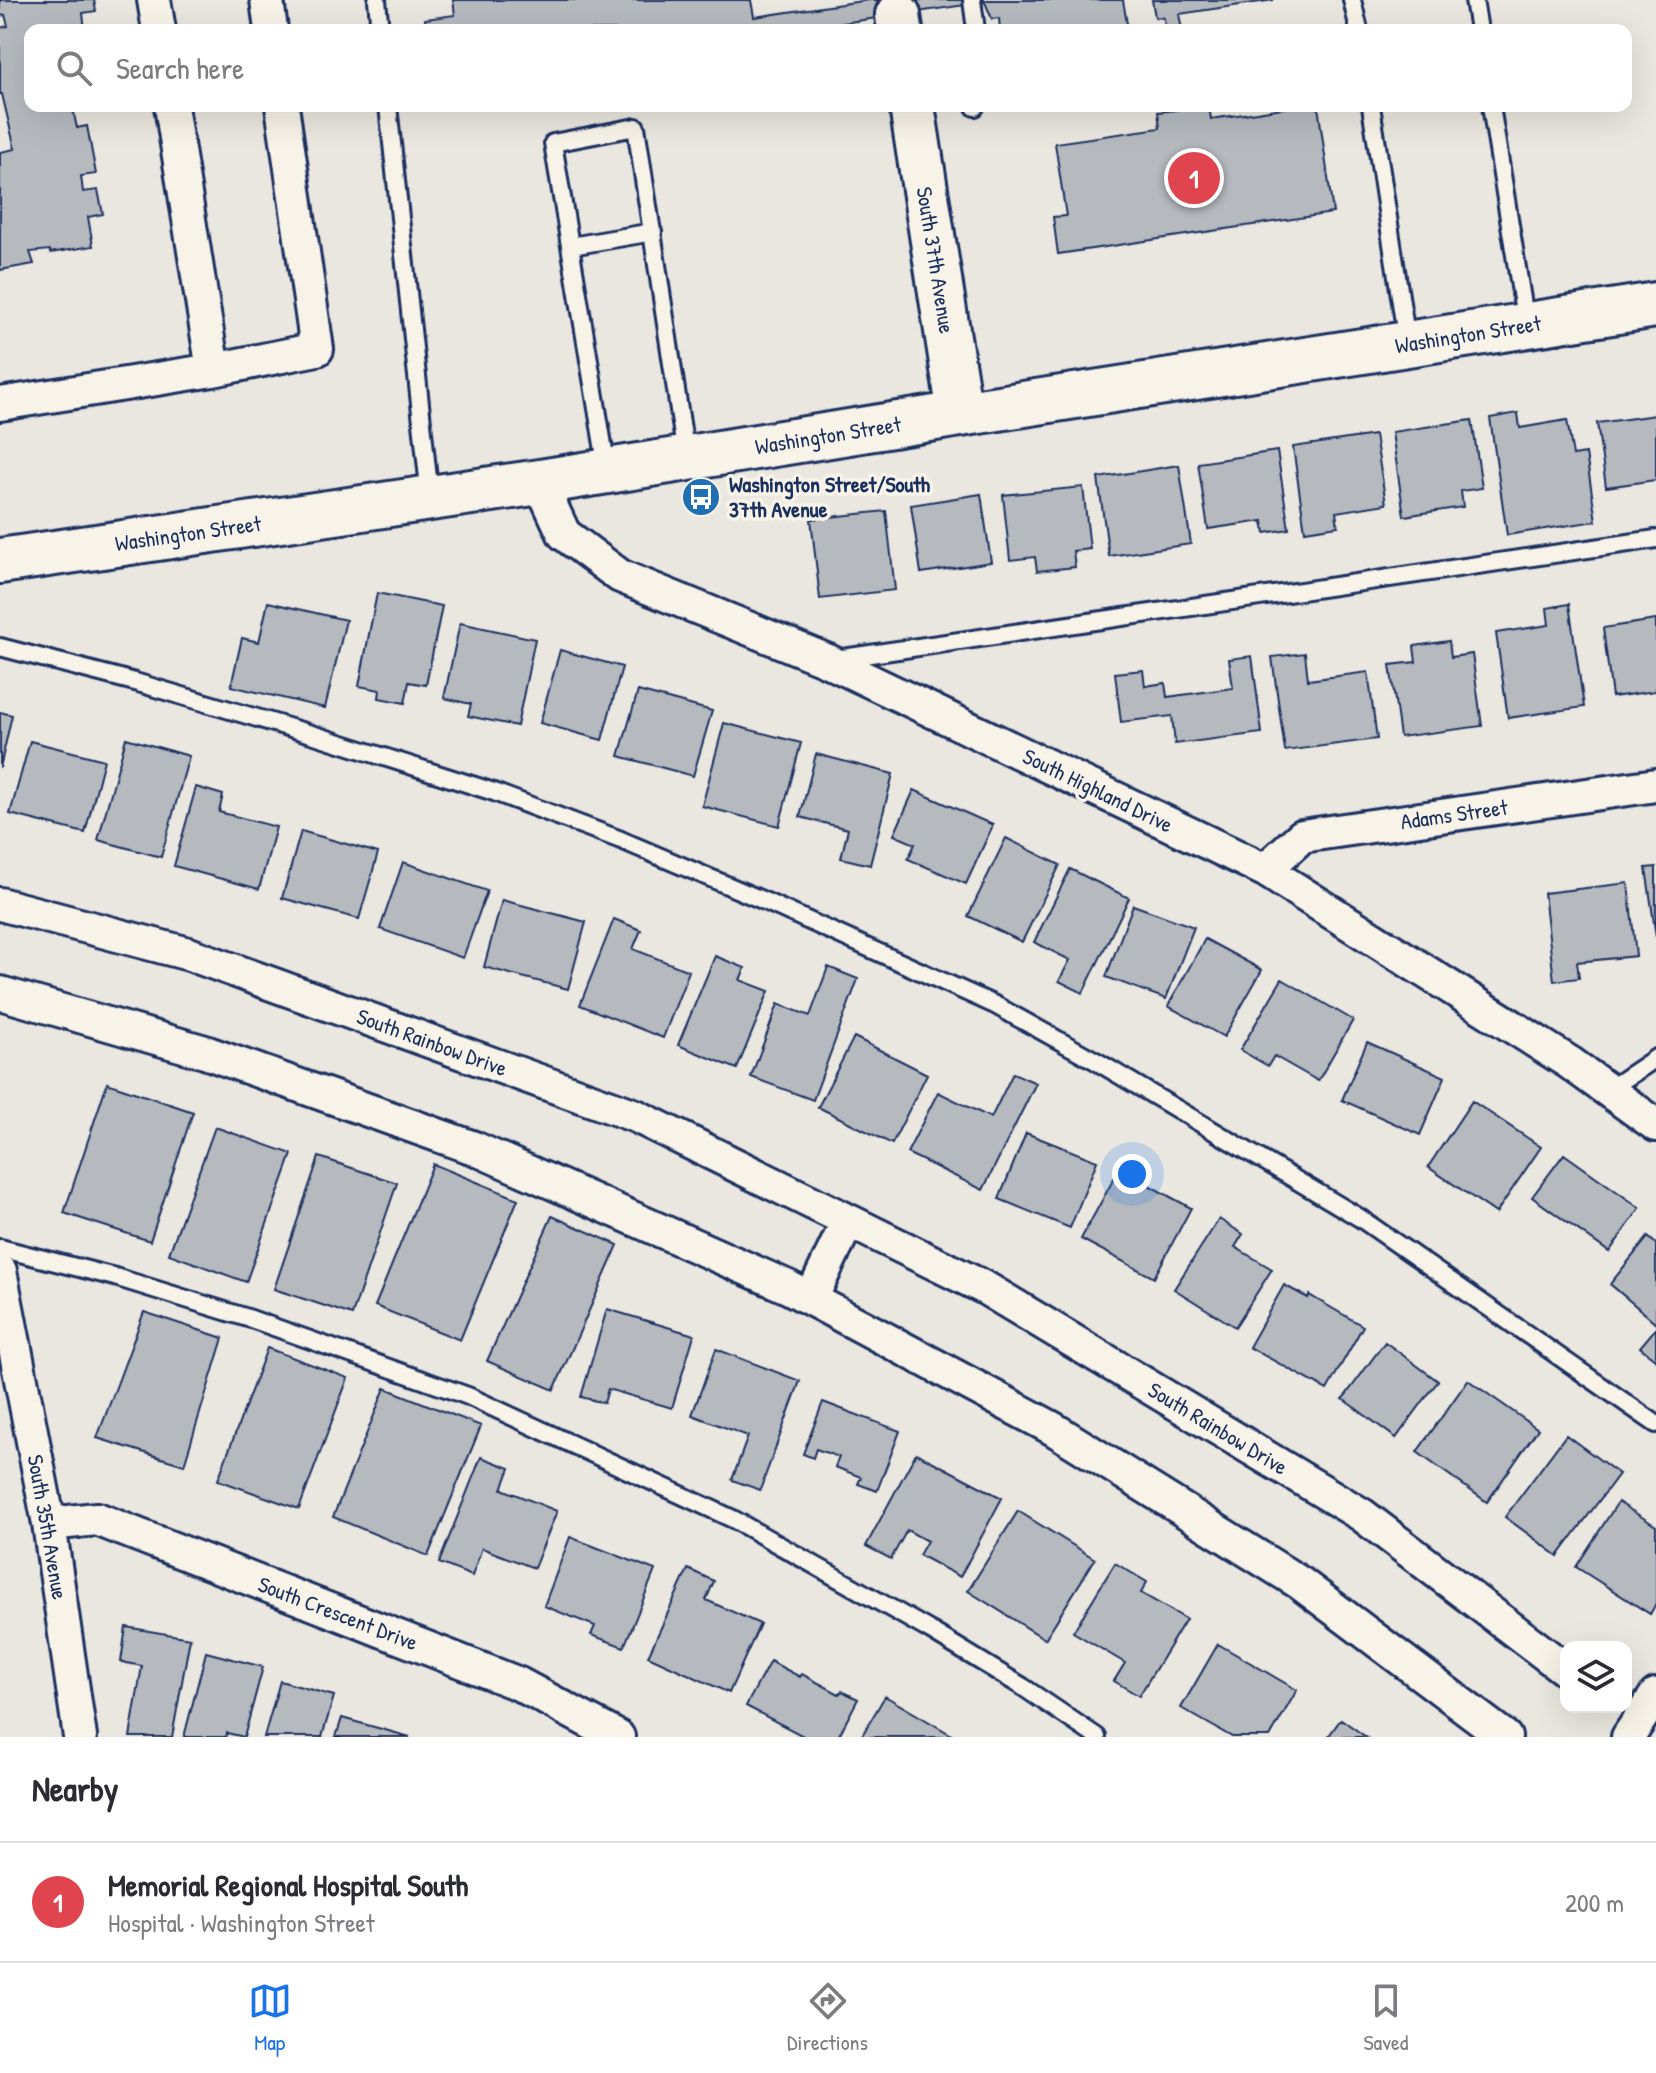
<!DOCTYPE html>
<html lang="en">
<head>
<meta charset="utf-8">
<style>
  :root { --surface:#fff; --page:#f7f7f7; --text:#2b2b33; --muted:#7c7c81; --line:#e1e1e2; --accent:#1a73e8 }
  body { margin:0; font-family:"Patrick Hand",sans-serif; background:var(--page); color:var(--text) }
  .controls { position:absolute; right:24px; bottom:24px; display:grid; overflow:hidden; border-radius:16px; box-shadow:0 8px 32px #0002 }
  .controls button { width:72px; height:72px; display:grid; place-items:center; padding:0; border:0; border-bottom:2px solid var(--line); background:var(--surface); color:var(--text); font:40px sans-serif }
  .you { position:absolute; left:1132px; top:1174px; width:28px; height:28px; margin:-20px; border:6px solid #fff; border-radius:50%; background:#1a73e8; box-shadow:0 0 0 12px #1a73e833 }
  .badge { display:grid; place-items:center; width:52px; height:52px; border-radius:50%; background:var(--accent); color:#fff; font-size:26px; font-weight:700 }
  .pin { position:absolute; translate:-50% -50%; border:4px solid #fff; box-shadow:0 2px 8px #0006 }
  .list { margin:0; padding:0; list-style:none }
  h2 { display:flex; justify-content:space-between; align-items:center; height:104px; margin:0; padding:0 32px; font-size:34px }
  h2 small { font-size:26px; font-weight:400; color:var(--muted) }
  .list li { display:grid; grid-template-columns:52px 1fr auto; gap:24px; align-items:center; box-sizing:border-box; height:120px; padding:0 32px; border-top:2px solid var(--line) }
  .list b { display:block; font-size:30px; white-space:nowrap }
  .list p { margin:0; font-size:26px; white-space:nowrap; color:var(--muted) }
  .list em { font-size:26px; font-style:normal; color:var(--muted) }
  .icon { flex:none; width:44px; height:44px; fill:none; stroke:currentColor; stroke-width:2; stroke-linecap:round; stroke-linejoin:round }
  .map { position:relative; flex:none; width:1656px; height:1737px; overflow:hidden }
  .search { position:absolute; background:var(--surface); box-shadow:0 8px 32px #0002; left:24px; right:24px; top:24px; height:88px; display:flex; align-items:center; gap:20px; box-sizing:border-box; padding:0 28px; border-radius:16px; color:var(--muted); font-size:30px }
  .sheet { height:224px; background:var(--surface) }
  nav { display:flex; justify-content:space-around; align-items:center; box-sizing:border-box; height:112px; border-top:2px solid var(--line); background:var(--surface); font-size:22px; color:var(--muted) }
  nav a { display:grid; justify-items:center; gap:4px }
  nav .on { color:var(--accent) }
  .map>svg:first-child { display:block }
</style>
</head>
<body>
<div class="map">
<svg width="1656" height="1737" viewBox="0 0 1656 1737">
  <rect width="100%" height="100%" fill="#eae7e0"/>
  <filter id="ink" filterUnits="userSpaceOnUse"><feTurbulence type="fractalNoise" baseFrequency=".0125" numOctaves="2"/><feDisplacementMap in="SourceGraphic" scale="16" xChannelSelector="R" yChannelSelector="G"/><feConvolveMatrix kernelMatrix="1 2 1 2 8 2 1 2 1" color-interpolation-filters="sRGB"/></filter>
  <g filter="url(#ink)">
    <path fill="#b6babf" stroke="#1b2f5e" stroke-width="2" d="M0,0H94L96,11L83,13L85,30H30V106H67V111L73,110L77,128L87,126L96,174L81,176L83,192L98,190L103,214L88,217L93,246L50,253V250L30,252L34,264L0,270V152L15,149L2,94H0V28L8,26L5,15L0,16Z
      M453,0H751L754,17L869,0H1123L1128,30H1000L999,18L992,19L985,2L795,30H426L425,19L455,15Z
      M1152,0H1274L1179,14L1182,30H1165L1164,18L1155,17Z
      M1176,106H1209L1211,119L1296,106H1318L1333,213L1058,254L1053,217L1066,216L1055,143L1160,128L1158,112L1177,110Z
      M1518,413L1520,428L1567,420L1573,456L1586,454L1596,521L1507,535L1490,418Z
      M1656,415V480L1606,487L1597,423Z
      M1472,420L1482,488L1461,491L1463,507L1404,516L1392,432Z
      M1375,435L1386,504L1336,512L1338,526L1305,531L1293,447Z
      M1277,451L1289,529L1265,533L1263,521L1208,529L1198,463Z
      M1179,465L1191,544L1109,556L1098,478Z
      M1083,487L1090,549L1073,551L1075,567L1037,571L1035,557L1010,560L1003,495Z
      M981,494L991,562L921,573L911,505Z
      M886,511L895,590L820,599L811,519Z
      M377,593L442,606L426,685L409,682L405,703L379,698L380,690L359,686Z
      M268,602L346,620L325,708L231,686L242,638L259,642Z
      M1569,604L1584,707L1508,718L1496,633L1549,625L1547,608Z
      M1656,620V691L1612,697L1603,628Z
      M460,623L535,639L517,726L468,716L471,704L444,698Z
      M1449,641L1451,657L1472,654L1482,726L1400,737L1390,665L1416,662L1414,646Z
      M560,650L622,667L602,740L540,723Z
      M1305,653L1308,680L1368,672L1377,739L1285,751L1272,657Z
      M1252,656L1262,733L1175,744L1172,716L1121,722L1115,673L1143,670L1145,686L1165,683L1167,697L1233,688L1229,659Z
      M638,691L712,711L693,776L619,756Z
      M0,712L12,715L0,768Z
      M724,723L801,743L779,826L702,806Z
      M126,738L189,756L161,857L98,840Z
      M30,741L104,760L85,833L10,814Z
      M816,754L893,774L870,865L841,858L848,829L800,817Z
      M196,787L223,795L219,812L276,827L259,889L174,866Z
      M914,790L993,825L966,884L908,859L915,844L894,835Z
      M301,831L378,853L359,919L282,898Z
      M1006,838L1060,865L1022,942L968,916Z
      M403,862L487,891L463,958L380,929Z
      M1656,867V937L1646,868Z
      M1070,869L1129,898L1083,993L1059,981L1070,960L1034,942Z
      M1628,883L1636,956L1577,962L1579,978L1554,981L1544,893Z
      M502,900L586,922L568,989L484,967Z
      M1133,905L1194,927L1166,999L1106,977Z
      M614,919L641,930L633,949L689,971L663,1038L580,1005Z
      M1205,939L1262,970L1224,1037L1168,1006Z
      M715,956L745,968L740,980L769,991L737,1069L678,1045Z
      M828,967L858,979L813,1100L751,1077L778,1004L810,1016Z
      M1282,979L1353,1020L1318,1081L1274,1056L1268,1066L1240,1050Z
      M854,1037L927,1074L892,1144L818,1107Z
      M1367,1042L1445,1077L1420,1135L1342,1100Z
      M1013,1073L1036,1083L983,1190L907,1153L938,1092L991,1118Z
      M107,1083L193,1112L150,1241L64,1213Z
      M1472,1101L1541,1147L1496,1213L1428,1167Z
      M215,1127L292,1154L246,1282L169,1254Z
      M1026,1133L1097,1161L1070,1228L999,1199Z
      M1564,1154L1640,1208L1609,1252L1532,1197Z
      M319,1157L397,1183L352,1315L274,1289Z
      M433,1164L518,1199L460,1340L375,1306Z
      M1119,1169L1191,1208L1154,1278L1081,1239Z
      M552,1216L618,1245L554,1390L487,1361Z
      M1219,1219L1243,1234L1235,1247L1272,1269L1235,1327L1174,1289Z
      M1648,1237L1656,1244V1323L1610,1284Z
      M1284,1285L1308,1298L1309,1295L1363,1326L1327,1390L1249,1347Z
      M607,1309L694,1335L672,1408L608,1389L604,1403L581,1397Z
      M144,1312L223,1338L184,1465L97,1438Z
      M1656,1328V1360L1640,1347Z
      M1385,1342L1438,1381L1396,1438L1343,1399Z
      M267,1348L348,1378L299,1509L218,1480Z
      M716,1349L800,1381L760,1490L732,1480L748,1436L692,1415Z
      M1468,1380L1538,1429L1487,1502L1417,1452Z
      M385,1388L481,1426L428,1556L333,1517Z
      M823,1402L900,1431L877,1491L858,1484L861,1477L835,1467L839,1457L816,1449L813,1458L803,1454Z
      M1566,1435L1619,1474L1558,1556L1505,1517Z
      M916,1453L1002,1498L960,1577L919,1555L927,1541L907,1530L891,1559L866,1546Z
      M481,1457L510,1468L502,1489L557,1511L534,1568L482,1548L472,1576L439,1563Z
      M1618,1502L1656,1526V1604L1650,1614L1576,1567Z
      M1018,1511L1095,1559L1045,1639L968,1591Z
      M570,1537L655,1570L624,1647L591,1635L595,1626L544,1606Z
      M1115,1563L1147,1582L1141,1593L1186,1619L1139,1696L1114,1681L1125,1663L1073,1632Z
      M688,1569L714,1581L706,1600L760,1624L729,1693L648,1656Z
      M126,1627L190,1638L172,1737H130L142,1666L121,1662Z
      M1218,1644L1297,1690L1270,1737H1232L1181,1708Z
      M206,1652L263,1667L244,1737L227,1733L226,1737H184Z
      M770,1661L800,1677L802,1674L839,1694L842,1691L858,1699L838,1737H805L746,1706Z
      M280,1681L334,1696L322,1737H264Z
      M885,1696L955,1737H861Z
      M342,1718L410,1737H336Z
      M1341,1719L1366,1737H1328Z"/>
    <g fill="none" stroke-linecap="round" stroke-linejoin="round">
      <defs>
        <path id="lane" d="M377,0L380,30
          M972,0L976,30
          M1352,0L1359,30
          M1474,0L1479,30
          M388,106L430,497
          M1371,106L1407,342
          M1491,106L1526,324
          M975,107V106
          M571,246L653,232
          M607,469L553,143L636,127L686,456
          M0,647L135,682L318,736L494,792L621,840L769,903L995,1005L1096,1061L1360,1218L1656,1424
          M836,659L1656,539
          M1608,1090L1656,1058
          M0,1248L115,1277L251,1319L468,1396L733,1519L931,1631L1023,1687L1097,1737"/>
        <path id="street" d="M154,0L159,30
          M267,0L271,30
          M171,106L213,370
          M0,404L213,370L317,349L282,106
          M540,482L564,534L620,576L826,660L1265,870L1570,1063L1656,1125
          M1265,870L1302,836L1656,785
          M0,904L189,954L636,1116L985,1288L1362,1515L1566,1670
          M0,993L205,1052L474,1148L788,1287L1052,1428L1300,1583L1505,1737
          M0,1271L49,1524L80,1737
          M811,1299L848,1221
          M49,1524L97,1519L519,1684L618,1737
          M1628,1737L1656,1695"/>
        <path id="secondary" d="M898,15L900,30
          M912,106L960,414
          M0,561L540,482L960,414L1656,305"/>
      </defs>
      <use href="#lane" stroke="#1b2f5e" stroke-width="22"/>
      <use href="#street" stroke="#1b2f5e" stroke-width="38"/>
      <use href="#secondary" stroke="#1b2f5e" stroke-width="50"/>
      <use href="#lane" stroke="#f7f3e8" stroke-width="16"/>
      <use href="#street" stroke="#f7f3e8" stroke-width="32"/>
      <use href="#secondary" stroke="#f7f3e8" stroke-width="44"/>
    </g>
  </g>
  <defs>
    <symbol id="bus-disc" viewBox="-11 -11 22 22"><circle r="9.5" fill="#1f6fb2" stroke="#f7f3e8"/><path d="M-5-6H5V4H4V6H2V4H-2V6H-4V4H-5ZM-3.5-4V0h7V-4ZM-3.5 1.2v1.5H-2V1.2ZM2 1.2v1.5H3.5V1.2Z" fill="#fff"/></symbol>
  </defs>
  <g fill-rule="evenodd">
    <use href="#bus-disc" x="679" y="475" width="44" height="44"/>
  </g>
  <g text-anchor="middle" stroke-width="7" stroke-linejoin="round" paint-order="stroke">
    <g font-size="22" fill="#1b2f5e" stroke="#f7f3e8">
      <text transform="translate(936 260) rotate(81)" y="8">South 37th Avenue</text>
      <text transform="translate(1468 334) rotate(-9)" y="8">Washington Street</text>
      <text transform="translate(828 435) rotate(-9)" y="8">Washington Street</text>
      <text transform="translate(188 533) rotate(-8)" y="8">Washington Street</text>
      <text transform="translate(1098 790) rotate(26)" y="8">South Highland Drive</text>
      <text transform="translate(1454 814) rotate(-8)" y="8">Adams Street</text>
      <text transform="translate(432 1042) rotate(20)" y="8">South Rainbow Drive</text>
      <text transform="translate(1218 1428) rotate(31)" y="8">South Rainbow Drive</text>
      <text transform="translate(48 1527) rotate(80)" y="8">South 35th Avenue</text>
      <text transform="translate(338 1613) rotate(21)" y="8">South Crescent Drive</text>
    </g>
    <g font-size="22" font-weight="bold" fill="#1b2f5e" stroke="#f7f3e8" text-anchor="start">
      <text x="729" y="492">Washington Street/South<tspan x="729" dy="25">37th Avenue</tspan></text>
    </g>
  </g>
</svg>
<div class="controls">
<button><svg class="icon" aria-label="layers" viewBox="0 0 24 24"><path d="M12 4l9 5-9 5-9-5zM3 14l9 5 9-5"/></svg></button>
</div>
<div class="you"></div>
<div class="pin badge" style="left:1194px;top:178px;background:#e0444e">1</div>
<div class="search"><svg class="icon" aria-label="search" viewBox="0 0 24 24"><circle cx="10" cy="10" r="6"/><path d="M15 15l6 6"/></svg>Search here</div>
</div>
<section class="sheet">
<h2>Nearby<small></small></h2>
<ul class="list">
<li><span class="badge" style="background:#e0444e">1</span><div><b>Memorial Regional Hospital South</b><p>Hospital · Washington Street</p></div><em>200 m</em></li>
</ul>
</section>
<nav>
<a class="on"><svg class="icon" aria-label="map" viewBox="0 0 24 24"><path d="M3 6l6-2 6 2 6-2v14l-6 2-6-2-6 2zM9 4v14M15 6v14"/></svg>Map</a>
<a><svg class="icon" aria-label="directions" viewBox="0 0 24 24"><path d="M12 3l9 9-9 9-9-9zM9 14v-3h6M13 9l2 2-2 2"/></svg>Directions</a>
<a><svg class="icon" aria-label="saved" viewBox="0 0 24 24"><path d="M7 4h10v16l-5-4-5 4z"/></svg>Saved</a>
</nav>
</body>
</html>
